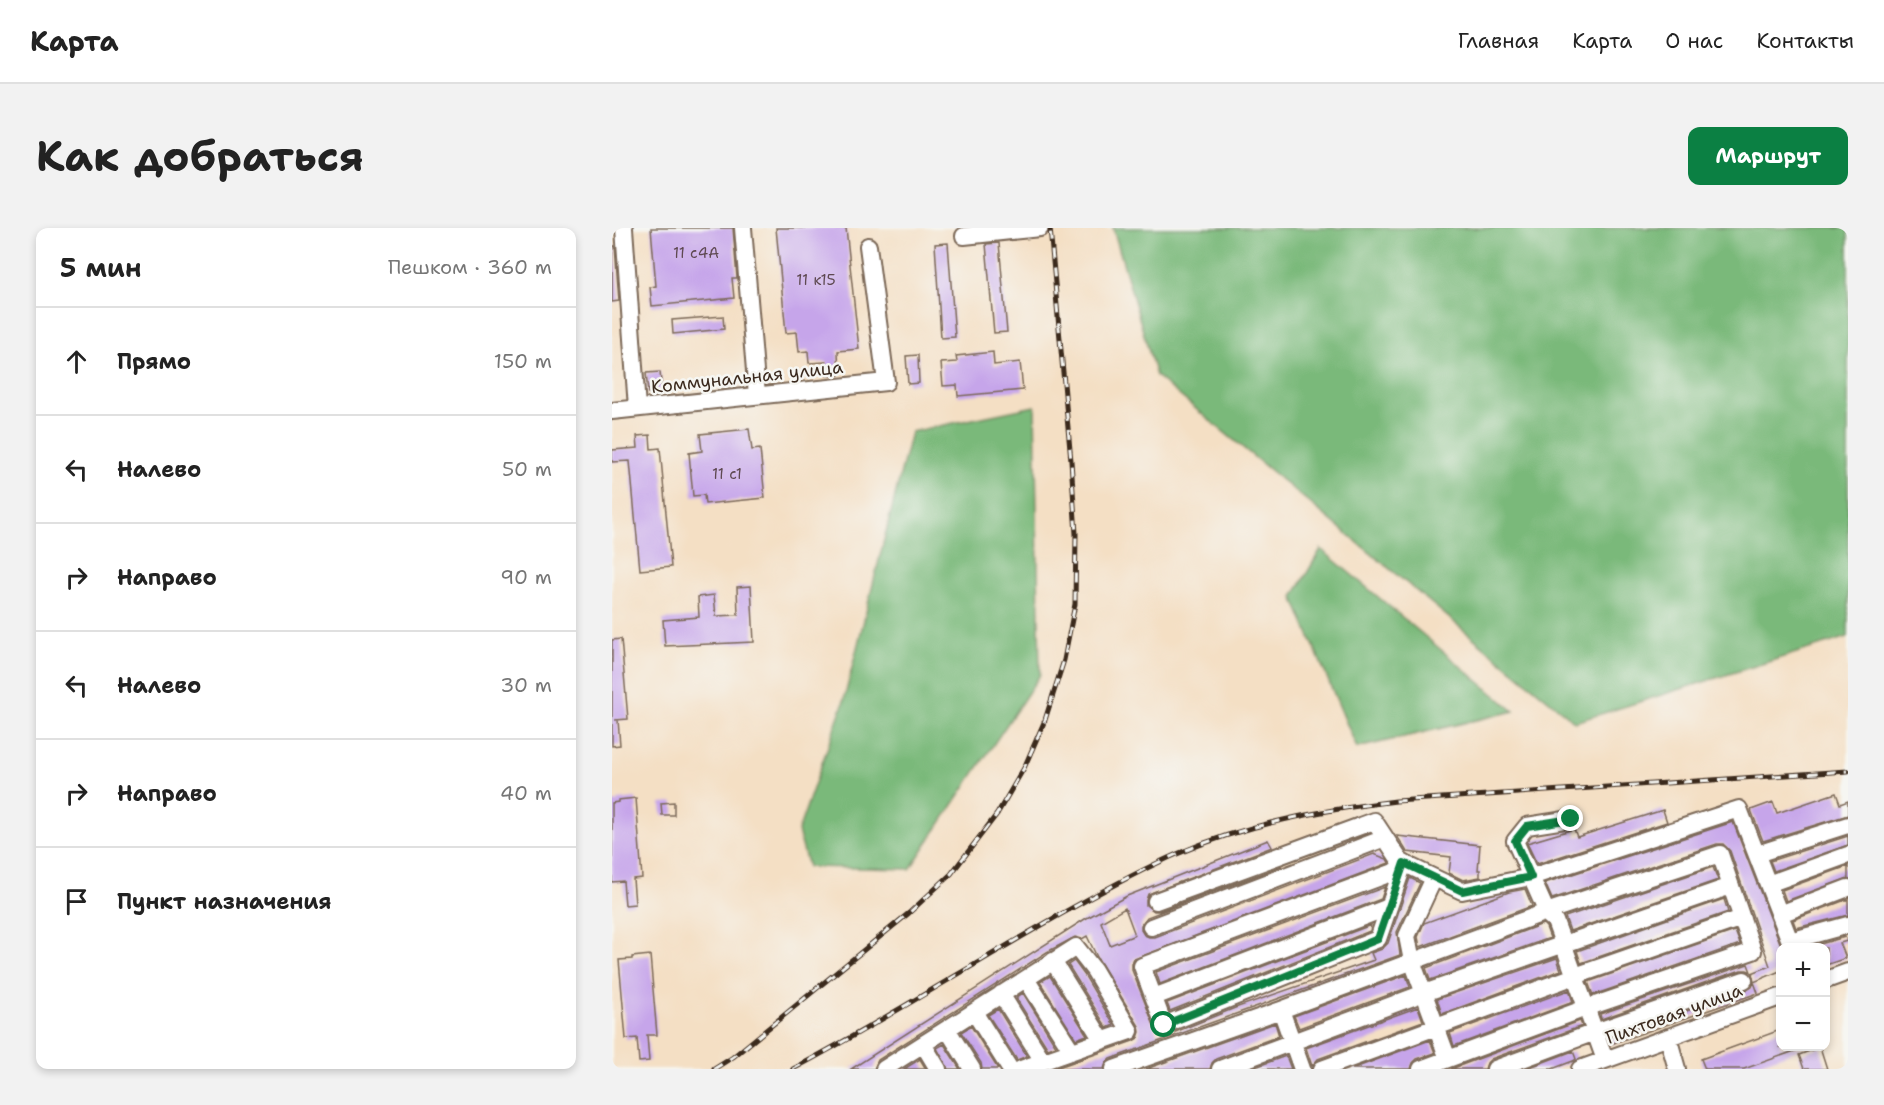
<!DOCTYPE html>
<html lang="ru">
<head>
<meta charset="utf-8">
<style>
  :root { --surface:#fff; --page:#f2f2f2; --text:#222; --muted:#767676; --line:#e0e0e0; --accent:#0b8043 }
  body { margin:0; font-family:"Shantell Sans",sans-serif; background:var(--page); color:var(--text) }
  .controls { position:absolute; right:18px; bottom:18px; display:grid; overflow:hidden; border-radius:12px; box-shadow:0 3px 9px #0003 }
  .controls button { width:54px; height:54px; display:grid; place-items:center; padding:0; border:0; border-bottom:2px solid var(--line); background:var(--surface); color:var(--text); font:30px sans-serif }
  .stop { position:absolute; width:18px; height:18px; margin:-14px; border:4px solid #0b8043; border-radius:50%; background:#fff }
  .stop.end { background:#0b8043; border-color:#fff; box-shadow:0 2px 6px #0008 }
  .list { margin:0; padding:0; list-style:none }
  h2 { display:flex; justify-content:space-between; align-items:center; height:78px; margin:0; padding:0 24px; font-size:26px }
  h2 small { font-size:20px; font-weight:400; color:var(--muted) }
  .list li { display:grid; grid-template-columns:39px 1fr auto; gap:18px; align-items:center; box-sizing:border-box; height:108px; padding:0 24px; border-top:2px solid var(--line) }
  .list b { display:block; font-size:22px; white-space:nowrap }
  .list em { font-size:20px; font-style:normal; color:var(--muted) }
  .icon { flex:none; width:33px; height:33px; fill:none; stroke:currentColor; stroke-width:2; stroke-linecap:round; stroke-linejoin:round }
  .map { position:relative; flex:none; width:1236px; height:841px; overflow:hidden; border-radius:12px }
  header { display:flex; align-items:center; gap:36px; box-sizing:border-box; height:84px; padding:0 30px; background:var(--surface); border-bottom:2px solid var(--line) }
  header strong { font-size:28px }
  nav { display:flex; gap:33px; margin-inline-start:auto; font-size:21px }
  .intro { display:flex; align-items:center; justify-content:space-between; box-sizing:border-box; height:144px; padding:0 36px }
  h1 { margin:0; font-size:42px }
  .button { padding:15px 27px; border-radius:12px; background:var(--accent); color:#fff; font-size:21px; font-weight:700 }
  main { display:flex; gap:36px; padding:0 36px }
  aside { flex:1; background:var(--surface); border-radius:12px; box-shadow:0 3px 9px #0003 }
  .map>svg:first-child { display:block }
</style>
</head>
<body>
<header>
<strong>Карта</strong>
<nav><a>Главная</a><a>Карта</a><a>О нас</a><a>Контакты</a></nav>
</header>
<div class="intro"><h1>Как добраться</h1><a class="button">Маршрут</a></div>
<main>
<aside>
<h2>5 мин<small>Пешком · 360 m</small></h2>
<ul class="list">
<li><svg class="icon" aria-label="ahead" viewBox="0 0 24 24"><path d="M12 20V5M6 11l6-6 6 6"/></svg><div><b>Прямо</b></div><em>150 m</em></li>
<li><svg class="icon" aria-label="left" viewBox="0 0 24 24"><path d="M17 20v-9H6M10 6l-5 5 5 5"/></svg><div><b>Налево</b></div><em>50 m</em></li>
<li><svg class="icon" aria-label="right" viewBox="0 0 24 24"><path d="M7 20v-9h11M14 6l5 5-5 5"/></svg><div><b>Направо</b></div><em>90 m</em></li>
<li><svg class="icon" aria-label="left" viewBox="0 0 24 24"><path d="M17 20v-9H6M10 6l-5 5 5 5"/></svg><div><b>Налево</b></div><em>30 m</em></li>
<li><svg class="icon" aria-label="right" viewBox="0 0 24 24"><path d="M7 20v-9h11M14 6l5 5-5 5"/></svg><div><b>Направо</b></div><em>40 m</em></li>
<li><svg class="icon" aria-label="arrive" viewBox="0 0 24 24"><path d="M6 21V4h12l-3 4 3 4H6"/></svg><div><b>Пункт назначения</b></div></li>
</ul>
</aside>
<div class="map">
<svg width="1236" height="841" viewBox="0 0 1236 841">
  <rect width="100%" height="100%" fill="#f6f6f2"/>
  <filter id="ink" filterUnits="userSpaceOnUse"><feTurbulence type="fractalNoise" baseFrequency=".0167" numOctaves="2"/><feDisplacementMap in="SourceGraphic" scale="12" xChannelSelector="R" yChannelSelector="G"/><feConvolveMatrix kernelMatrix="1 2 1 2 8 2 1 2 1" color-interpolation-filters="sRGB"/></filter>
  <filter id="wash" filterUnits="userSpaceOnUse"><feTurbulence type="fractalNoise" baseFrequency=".008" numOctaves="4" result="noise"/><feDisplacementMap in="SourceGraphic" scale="24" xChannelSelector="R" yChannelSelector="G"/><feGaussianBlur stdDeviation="1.35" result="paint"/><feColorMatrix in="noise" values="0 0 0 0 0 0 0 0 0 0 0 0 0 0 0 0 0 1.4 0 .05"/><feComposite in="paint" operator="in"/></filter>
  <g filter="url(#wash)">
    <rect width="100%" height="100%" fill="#f4dfc4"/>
    <path fill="#7ab97a" stroke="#5a724c" stroke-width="1.5" d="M501,0H1236V409L963,494L544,148Z
      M423,178L428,447L298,641L196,639L186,603L231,476L299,204Z
      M709,321L902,483L745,520L681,369Z"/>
    <g id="blocks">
      <path fill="#c6a5ea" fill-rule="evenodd" d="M39,0H121L125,50H120L122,70L40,78L38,59L44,58Z
        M164,0H234L247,121L226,123L227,147L215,148L214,134L197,135L196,123L187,124L185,104L174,105Z
        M336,15L343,109L329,110L323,16Z
        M387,15L395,104L382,105L374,16Z
        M0,18H3L7,73L0,74Z
        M111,88L112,101L61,106L60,92Z
        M381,124L382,137L408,134L411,162L346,168L345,157L331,158L329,135L345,134L344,128Z
        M306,127L307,155L296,156L294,128Z
        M48,144L50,164L36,165L34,145Z
        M137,201L140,222L148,221L153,270L93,276L92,267L81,268L77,225L90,223L88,206Z
        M38,207L39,221L48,220L59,339L28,342L18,233L0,234V222L26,220L25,208Z
        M139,358L142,414L53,418L51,392L87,389L86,369L102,367L104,388L126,387L125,359Z
        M9,411L16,491L3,492H6L8,517L0,518V412Z
        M1224,565L1228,576L1236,573V587L1151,613L1139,582L1161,574L1165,585Z
        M24,570L30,650L21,651L23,676L13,677L11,653L0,654V575L6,574V572Z
        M62,574V587H50L49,575Z
        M1051,582L1055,594L925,636L915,615L962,601L965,609Z
        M1121,594L1170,720H1168V743L1142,754L1140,745L1158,738L1118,623L1111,616H1105L940,671L933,655Z
        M785,608L868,617L866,642H868V649L851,652L837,645L839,629L795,624Z
        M1236,608V617L1162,643L1158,633Z
        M656,612L660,619L536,666L534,672V677L542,683H547L670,638L535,689L529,697V702L532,707L537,709H543L762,626L775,631L777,635L522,731L520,736V742L545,805L550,807H556L623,780L762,732L759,725L770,721L776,715L798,650L808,655L785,704L788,727L498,831L494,835L492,841H441L521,813L526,810L528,804L527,798L485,729L475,708L470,711L463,709L435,724L266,832L262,841H239L473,691L515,668ZM513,680L523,707L498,717L489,694Z
        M1236,638V650L1174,673L1170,662Z
        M1101,639L1106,652L958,703L953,689Z
        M773,659L769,671L548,756L544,744Z
        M913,661L920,678L808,719L806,709L812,695L897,664Z
        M1112,671L1116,684L969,735L965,723Z
        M1236,671V687L1184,700L1181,692Z
        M931,696L934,699L938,710L818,752L814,740Z
        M759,697L758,703L558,783L555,775Z
        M1123,703L1128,716L981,767L976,754Z
        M1233,709L1235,713L1228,715L1234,730L1214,737V720H1194Z
        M38,727L45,807H35L37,833L27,834L25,810L14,811L7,732L20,731V729Z
        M945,730L949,742L830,786L825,771Z
        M462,733L473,748L502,797L495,800L456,737Z
        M1136,736L1139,744L1135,742H1129L989,791L988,786Z
        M794,747L798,759L687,800L682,788Z
        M438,748L475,807L464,811L428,754Z
        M1142,754L1146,765L999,816L997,810L1135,762L1140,759Z
        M957,762L961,774L842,818L838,805Z
        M411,765L444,818L436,821L404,770Z
        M806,779L811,793L706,831L700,838L694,820Z
        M386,781L415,828L405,832L376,787Z
        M968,793L970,798L879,831L875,835L873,841H839Z
        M663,795L667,808L604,831L600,835L598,841H534Z
        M359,798L386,841H370L369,835L349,804Z
        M1168,802V819L1191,820L1132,841H1093L1089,831Z
        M818,812L823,825L805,831L801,835L799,841H740Z
        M332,816L348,841H336L325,820Z
        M1208,819L1215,841H1192L1187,827Z
        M961,823L964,831L961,833L940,841H913Z
        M674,828L679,841H638Z
        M308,831L314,841H292Z"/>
    </g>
  </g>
  <g filter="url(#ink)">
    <use href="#blocks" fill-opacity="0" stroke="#7c6958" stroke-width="1.5"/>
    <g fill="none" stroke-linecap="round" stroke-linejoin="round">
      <defs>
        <path id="minor" d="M12,0L25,180
          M131,0L145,167
          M352,8L428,0
          M0,183L274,154L256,18
          M959,591L915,598L903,613L936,687L943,693L993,832
          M1145,626L1236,597
          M790,641L530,738L552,797L766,711L790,641L792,635
          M822,650L795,708L800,733L836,831
          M1156,656L1236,627
          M544,673L762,593L789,634L850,663L919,649L1127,581L1178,713L1236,697
          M1168,686L1236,660
          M539,699L773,610
          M441,733L490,812
          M414,751L460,823
          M1214,752L1236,744
          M389,766L431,833
          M542,769L777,679
          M669,782L690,841
          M362,784L398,841
          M335,801L360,841
          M1056,809L1065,841
          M311,816L326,841
          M272,841L464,719L482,742L518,803L409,841
          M502,841L669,782L934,684L1108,626L1141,723L974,780L809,841
          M608,841L812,765L1119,658
          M710,841L963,748L1130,690
          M883,841L983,804L1132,752
          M968,841L1168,769"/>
      </defs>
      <use href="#minor" stroke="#7c6958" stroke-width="20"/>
      <use href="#minor" stroke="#fff" stroke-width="16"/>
      <defs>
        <path id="rail" d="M102,841L121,829L297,685L339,646L385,586L412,540L433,492L452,432L463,376L464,306L459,233L438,0
          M181,841C276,791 366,732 460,680C494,661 529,642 565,626C635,596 709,582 784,573L1236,543"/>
      </defs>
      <use href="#rail" stroke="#3b2a1e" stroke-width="5"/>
      <use href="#rail" stroke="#f6f6f2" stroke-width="3" stroke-dasharray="9" stroke-linecap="butt"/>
    </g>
  </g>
  <g fill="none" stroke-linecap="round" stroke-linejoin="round" filter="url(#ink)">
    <path stroke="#0b8043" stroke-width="8" d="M552,797L766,711L792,635L850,663L919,649L903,613L915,598L959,591"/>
  </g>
  <g text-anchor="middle" stroke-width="5" stroke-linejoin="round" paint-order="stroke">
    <g font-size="15" fill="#5e4951">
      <text x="84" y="30">11 с4А</text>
      <text x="204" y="57">11 к15</text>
      <text x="115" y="251">11 с1</text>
    </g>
    <g font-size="18" fill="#3b2a1e" stroke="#f6f6f2">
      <text transform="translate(135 149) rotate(-6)" y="6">Коммунальная улица</text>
      <text transform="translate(1062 786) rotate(-20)" y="6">Пихтовая улица</text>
    </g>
  </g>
</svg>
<div class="controls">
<button>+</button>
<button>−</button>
</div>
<div class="stop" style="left:552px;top:797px"></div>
<div class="stop end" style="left:959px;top:591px"></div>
</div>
</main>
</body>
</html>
